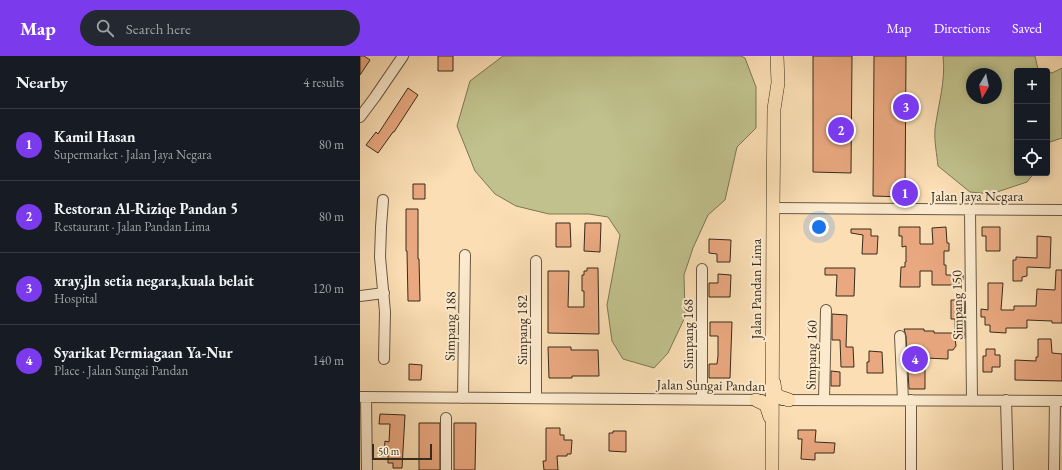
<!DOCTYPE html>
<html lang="en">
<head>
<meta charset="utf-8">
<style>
  :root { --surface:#171b24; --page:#242831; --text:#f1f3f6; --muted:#9ea1a6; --line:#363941; --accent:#7c3aed }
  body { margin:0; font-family:"EB Garamond",serif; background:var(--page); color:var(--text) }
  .controls { position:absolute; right:12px; top:12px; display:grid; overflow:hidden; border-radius:4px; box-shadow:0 2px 10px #0003 }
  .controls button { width:36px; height:36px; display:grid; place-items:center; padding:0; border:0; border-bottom:1px solid var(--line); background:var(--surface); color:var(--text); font:20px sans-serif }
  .compass { position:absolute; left:606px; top:12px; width:36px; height:36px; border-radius:50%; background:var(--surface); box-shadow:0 2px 10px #0003; rotate:189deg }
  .scale { position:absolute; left:12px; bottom:10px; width:60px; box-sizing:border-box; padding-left:4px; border:2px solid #382b1c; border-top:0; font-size:11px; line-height:14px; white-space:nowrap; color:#382b1c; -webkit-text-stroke:3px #fceace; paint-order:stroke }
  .you { position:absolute; left:459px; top:171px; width:14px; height:14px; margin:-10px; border:3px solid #fff; border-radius:50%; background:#1a73e8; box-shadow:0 0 0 6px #1a73e833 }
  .badge { display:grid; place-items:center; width:26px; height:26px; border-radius:50%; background:var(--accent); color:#fff; font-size:13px; font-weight:700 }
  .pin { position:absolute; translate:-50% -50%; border:2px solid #fff; box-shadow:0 1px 4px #0006 }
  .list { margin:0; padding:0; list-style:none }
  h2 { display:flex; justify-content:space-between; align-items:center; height:52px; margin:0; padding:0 16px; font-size:17px }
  h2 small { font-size:13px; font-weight:400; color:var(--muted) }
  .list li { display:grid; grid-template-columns:26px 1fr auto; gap:12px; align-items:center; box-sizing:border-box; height:72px; padding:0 16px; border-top:1px solid var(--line) }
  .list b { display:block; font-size:15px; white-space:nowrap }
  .list p { margin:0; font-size:13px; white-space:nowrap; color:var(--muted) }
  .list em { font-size:13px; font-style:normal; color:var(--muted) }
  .icon { flex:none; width:22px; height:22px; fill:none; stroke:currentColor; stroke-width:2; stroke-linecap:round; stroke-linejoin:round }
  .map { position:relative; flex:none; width:702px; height:414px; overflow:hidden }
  header { display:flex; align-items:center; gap:24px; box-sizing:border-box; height:56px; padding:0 20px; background:var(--accent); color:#fff }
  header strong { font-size:19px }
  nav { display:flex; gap:22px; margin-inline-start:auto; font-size:14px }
  .search { width:280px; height:36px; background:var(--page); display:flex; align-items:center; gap:10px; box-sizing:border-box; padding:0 14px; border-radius:22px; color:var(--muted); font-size:15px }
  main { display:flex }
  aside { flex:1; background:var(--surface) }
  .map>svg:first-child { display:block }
</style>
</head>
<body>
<header>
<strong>Map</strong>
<div class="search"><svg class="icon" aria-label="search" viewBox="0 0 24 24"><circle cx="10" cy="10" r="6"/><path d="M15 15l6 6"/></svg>Search here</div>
<nav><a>Map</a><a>Directions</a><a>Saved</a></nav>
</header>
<main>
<aside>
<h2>Nearby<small>4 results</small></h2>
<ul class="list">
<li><span class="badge">1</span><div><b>Kamil Hasan</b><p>Supermarket · Jalan Jaya Negara</p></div><em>80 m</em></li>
<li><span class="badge">2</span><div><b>Restoran Al-Riziqe Pandan 5</b><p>Restaurant · Jalan Pandan Lima</p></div><em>80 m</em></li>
<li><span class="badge">3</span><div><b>xray,jln setia negara,kuala belait</b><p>Hospital</p></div><em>120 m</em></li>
<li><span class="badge">4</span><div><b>Syarikat Permiagaan Ya-Nur</b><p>Place · Jalan Sungai Pandan</p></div><em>140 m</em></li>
</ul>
</aside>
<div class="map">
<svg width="702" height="414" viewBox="0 0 702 414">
  <rect width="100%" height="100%" fill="#fbdeb4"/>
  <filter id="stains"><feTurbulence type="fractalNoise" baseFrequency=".005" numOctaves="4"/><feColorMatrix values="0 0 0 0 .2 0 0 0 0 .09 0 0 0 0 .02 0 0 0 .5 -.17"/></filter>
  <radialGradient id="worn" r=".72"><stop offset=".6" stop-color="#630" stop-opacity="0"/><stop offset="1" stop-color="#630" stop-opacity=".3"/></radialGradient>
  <path fill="#c0c18c" stroke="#7c7654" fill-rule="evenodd" d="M143,0H381L385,2L396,31V72L377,91L365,144L348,159L333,192L324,219L325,261L308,297L294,312L263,303L252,285L247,249L260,179L248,161L229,158H189L156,150L135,138L115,115L97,70L110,25Z
    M583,0H675L678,13L684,15H657V117H674L667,126L631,138L610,136L578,110C577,99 574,85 575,73C578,49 586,25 583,0ZM612,18H636V42H612Z
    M702,12V82L687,87V16L692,17Z"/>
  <path fill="#eaa880" stroke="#382b1c" d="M0,0H4L10,4L0,19Z
    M78,0H93V15H78Z
    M453,0H492L491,117L453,116Z
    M514,0H546L545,141L513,140Z
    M48,32L58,39L34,76H33L18,97L6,89L16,76L18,78Z
    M53,128H65V143H53Z
    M46,153H58V203H59L60,245H48L47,195H46Z
    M196,167H210L211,191H196Z
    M225,167H241L240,196L224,195Z
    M539,171H560V188H573L572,172L586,171L587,187H589V195H584V209H586V219H603V227H595V229H572V215H560V231H540L541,211H545V206H546V190L542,191V180H539Z
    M622,171H640V195H626V180H622Z
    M491,173H511V180H518L517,198H502L503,179L491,177Z
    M677,180L691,181L690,212L667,211V220L662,221V225H653V204H656V201L677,202Z
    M349,183L371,184L370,206H357V198L349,197Z
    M227,212H238L239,278L188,277V215H209L208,251H224V235H222V219H224V215H227Z
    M465,212H495L494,240H476L477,219H465Z
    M696,214H702V267H692V265L667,264V272H646V277L630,276V269H625V261H621V253L628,254V227H643L641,254H654V250H676L677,233L695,234Z
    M358,218L371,219L370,241H349V227H358Z
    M591,244H604L605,282H595L596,290L593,294H588V303L565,302V333H549L546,280L544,273H564V275H574V277H595V263H591Z
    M472,258L487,259L486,291H493L494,311H481L480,284H472Z
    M350,266H372L370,322H349V308H357L358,300V280H350Z
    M678,283H691L692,297L702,298V325L655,324V304L676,305V301H678Z
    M188,291H211V294H238L239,320H212V322H189Z
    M626,293H635V299H640V311H632V316H623V300H626Z
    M509,295L522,296L523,317H507V306H509Z
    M49,308L62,309L61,324H49Z
    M471,315L480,316V330H471Z
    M20,358L45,359L42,412H33V407H28V397L24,396L25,385L29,386L30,368H19Z
    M59,367H80V414H59Z
    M94,367H116L115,414H94Z
    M186,372H200V379H204V384H212L211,398H207V400H197L198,414H184L183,405H186Z
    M438,374H456L455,386L475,387L474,397H455V404L441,403L442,383H438Z
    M253,375H266V396L249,395V377H253Z"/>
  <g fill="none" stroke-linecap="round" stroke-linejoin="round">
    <defs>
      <path id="minor" d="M0,61L15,41L43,0
        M23,144L21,171L20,201L25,256L24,303
        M413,152L702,154
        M610,154L612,344
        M342,213V343
        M0,240L24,237
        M540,280L543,344
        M0,341L402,344
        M6,341L7,414
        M103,342L105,199
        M176,342V205
        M422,344L702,345
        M464,344L466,254
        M646,344L648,414
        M86,414V362
        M551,414V344
        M694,414L695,345"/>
      <path id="major" d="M414,327L415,335L417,340L429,344
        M396,344L406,349L410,361
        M412,414L413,152L414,53L418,27L417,0"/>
    </defs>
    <use href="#minor" stroke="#695842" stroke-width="12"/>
    <use href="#major" stroke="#382b1c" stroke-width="14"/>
    <use href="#minor" stroke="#fceace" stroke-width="10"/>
    <use href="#major" stroke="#fbdeb4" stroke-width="13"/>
  </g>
  <g text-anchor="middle" stroke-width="4" stroke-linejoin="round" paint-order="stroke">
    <g font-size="14" fill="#382b1c" stroke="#fceace">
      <text x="617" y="145">Jalan Jaya Negara</text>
      <text transform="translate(396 233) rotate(-90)" y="5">Jalan Pandan Lima</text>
      <text transform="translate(597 249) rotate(-91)" y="5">Simpang 150</text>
      <text transform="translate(90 270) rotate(-89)" y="5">Simpang 188</text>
      <text transform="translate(162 274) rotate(-90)" y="5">Simpang 182</text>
      <text transform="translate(328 278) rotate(-90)" y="5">Simpang 168</text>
      <text transform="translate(451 299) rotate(-89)" y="5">Simpang 160</text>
      <text transform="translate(351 329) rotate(1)" y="5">Jalan Sungai Pandan</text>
    </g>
  </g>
  <rect width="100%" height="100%" filter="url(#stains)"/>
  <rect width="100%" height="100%" fill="url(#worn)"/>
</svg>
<div class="controls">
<button>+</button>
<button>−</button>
<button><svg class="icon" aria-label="locate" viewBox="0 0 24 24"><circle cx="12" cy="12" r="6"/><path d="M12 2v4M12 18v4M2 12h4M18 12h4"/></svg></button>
</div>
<svg class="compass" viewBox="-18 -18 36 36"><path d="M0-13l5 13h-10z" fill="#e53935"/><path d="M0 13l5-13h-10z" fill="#9ea1a6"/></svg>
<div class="scale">50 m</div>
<div class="you"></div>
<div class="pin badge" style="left:545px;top:137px">1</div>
<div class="pin badge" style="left:481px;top:74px">2</div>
<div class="pin badge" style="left:546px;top:51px">3</div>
<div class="pin badge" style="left:555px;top:303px">4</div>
</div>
</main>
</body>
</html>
